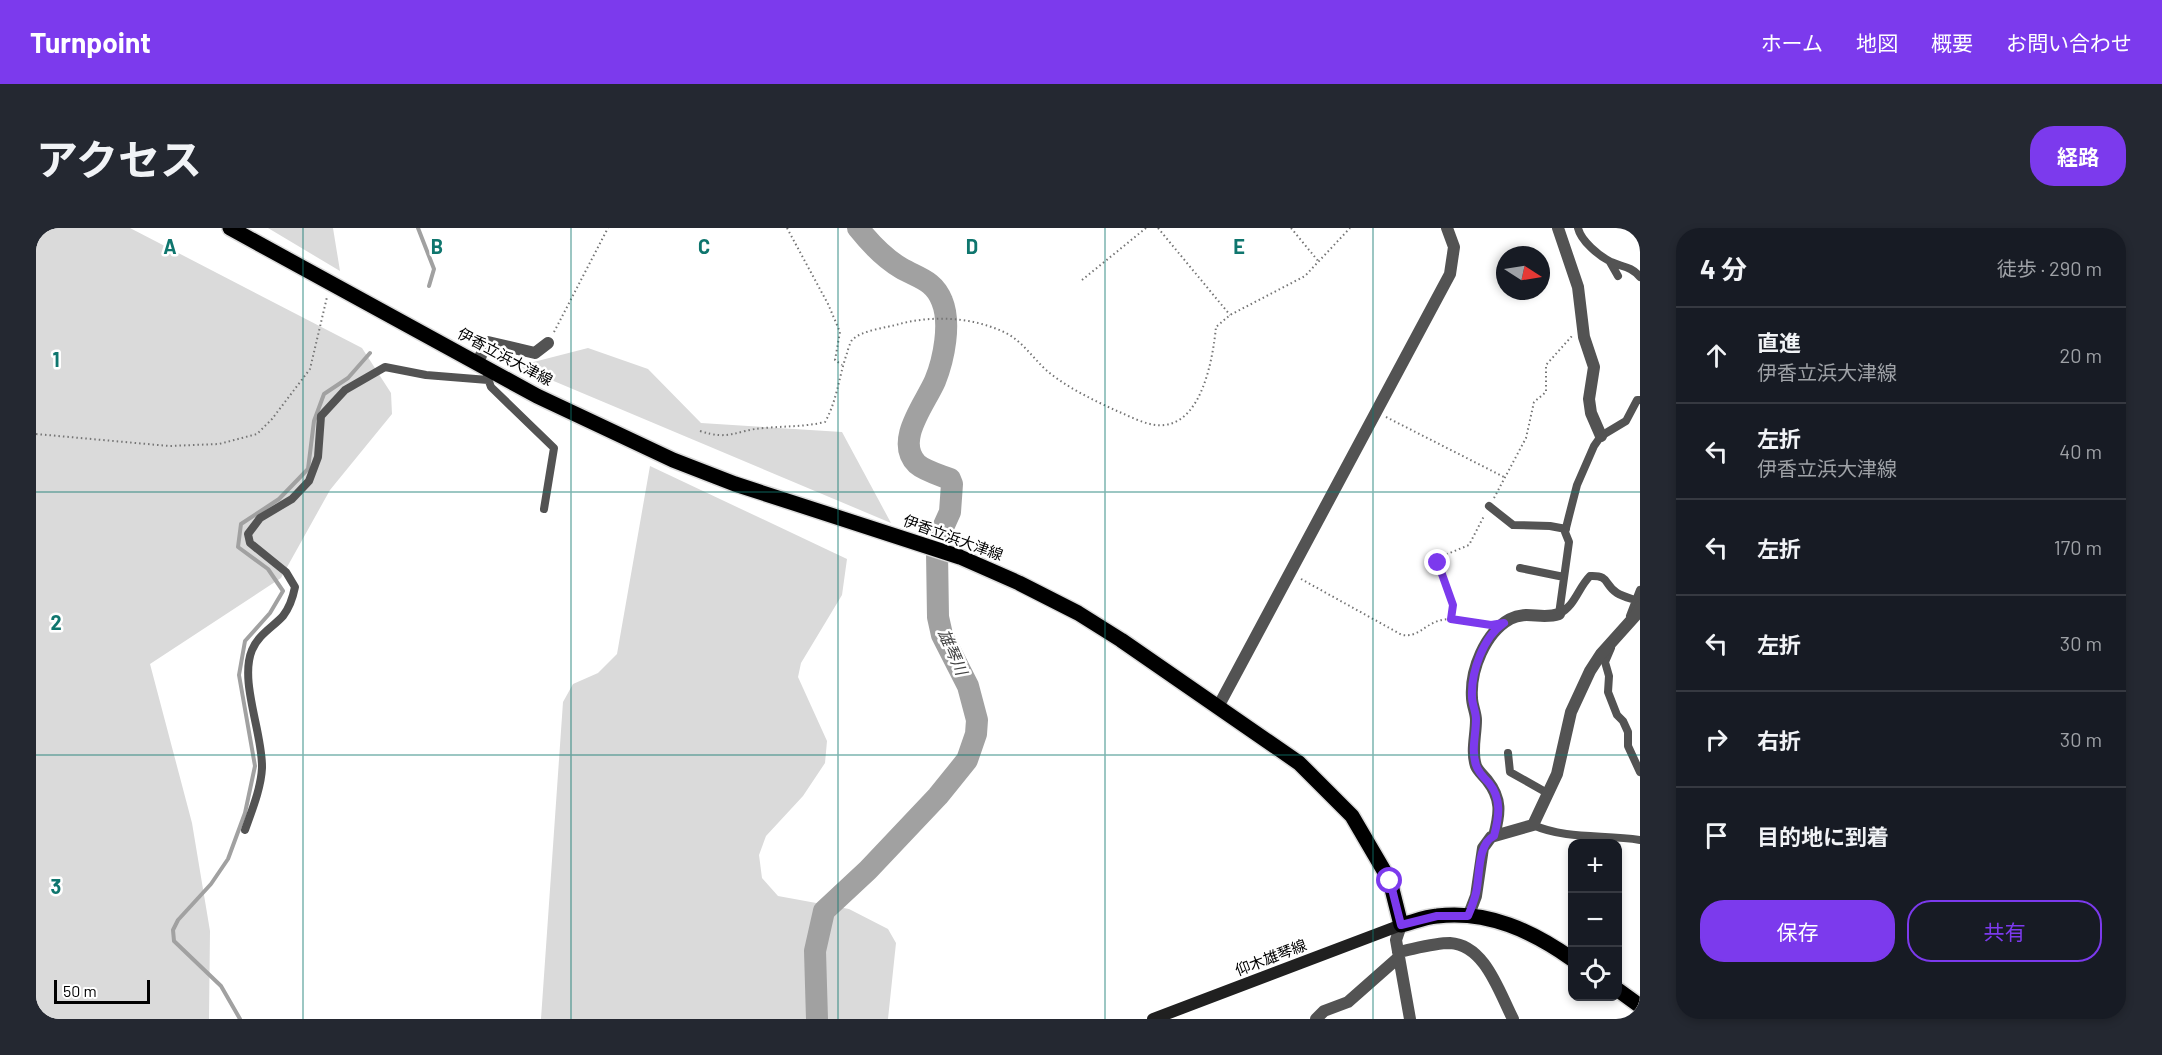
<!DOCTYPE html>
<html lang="ja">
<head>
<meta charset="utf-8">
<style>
  :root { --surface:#171b24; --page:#242831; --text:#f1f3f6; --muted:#9ea1a6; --line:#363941; --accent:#7c3aed }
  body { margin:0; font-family:Barlow,"Noto Sans JP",sans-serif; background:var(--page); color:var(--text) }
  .controls { position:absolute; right:18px; bottom:18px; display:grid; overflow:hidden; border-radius:12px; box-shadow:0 3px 9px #0003 }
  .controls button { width:54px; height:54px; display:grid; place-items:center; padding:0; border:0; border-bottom:2px solid var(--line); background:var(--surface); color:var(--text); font:30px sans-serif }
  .compass { position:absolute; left:1460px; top:18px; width:54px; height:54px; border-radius:50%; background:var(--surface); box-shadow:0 3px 9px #0003; rotate:102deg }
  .scale { position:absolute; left:18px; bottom:15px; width:96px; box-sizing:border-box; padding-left:6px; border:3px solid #000; border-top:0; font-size:16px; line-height:21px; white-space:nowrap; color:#000; -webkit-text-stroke:4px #fff; paint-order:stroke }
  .stop { position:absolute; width:18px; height:18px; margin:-14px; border:4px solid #7c3aed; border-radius:50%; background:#fff }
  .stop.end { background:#7c3aed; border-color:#fff; box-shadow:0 2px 6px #0008 }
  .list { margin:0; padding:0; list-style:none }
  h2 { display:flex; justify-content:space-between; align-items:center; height:78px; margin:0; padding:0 24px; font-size:26px }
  h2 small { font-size:20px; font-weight:400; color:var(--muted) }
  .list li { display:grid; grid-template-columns:39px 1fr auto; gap:18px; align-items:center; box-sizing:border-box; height:96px; padding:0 24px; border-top:2px solid var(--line) }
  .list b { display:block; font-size:22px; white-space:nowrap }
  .list p { margin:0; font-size:20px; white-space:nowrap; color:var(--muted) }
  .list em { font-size:20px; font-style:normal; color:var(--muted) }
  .actions { display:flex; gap:12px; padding:18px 24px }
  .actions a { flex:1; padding:14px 0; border:2px solid var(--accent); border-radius:24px; text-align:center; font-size:21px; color:var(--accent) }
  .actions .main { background:var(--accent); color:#fff }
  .icon { flex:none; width:33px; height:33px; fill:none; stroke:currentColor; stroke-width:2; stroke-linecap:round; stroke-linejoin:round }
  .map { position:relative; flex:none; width:1604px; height:791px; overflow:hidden; border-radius:24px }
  header { display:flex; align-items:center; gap:36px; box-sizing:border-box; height:84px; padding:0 30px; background:var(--accent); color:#fff }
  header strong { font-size:28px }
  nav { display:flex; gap:33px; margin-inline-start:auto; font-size:21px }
  .intro { display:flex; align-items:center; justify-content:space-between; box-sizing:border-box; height:144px; padding:0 36px }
  h1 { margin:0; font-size:42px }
  .button { padding:15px 27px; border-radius:24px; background:var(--accent); color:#fff; font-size:21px; font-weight:700 }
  main { display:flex; gap:36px; padding:0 36px }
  aside { flex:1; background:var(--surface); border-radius:24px; box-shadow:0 3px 9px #0003 }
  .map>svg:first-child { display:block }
</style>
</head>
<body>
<header>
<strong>Turnpoint</strong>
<nav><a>ホーム</a><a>地図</a><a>概要</a><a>お問い合わせ</a></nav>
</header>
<div class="intro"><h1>アクセス</h1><a class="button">経路</a></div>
<main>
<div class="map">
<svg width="1604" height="791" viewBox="0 0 1604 791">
  <rect width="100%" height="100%" fill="#fff"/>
  <path fill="#dadada" d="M0,0H94L326,120L355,165L356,186L294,262L245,350L114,436L156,595L174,703L173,791H0Z
    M232,0H297L304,43Z
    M552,120L612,141L665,195L806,204L855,295L482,138Z
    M614,238L811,331L806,367L765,435L762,449L791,513L789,535L767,568L730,608L723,627L726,650L742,668L813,681L852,701L860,715L852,791H505L527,474L537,456L562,445L581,426Z"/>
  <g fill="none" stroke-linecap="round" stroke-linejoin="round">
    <path stroke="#a1a1a1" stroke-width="4" d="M382,0L398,41L393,58
      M204,791L185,758L138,713L137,702L142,692L175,656L192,631L209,585L219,538L203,447L209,413L234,385L247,363L232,341L202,319L205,296L243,271L272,241L278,193L288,166L312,150L334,125"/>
    <path stroke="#a1a1a1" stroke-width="22" d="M781,791L779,723L788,683L832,642L902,568L931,532L940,506L941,492L932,458L906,407L902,389L901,324L905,304L914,284L916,256L914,251C904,247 889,243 881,236C858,213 889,176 899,153C908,131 915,95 906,73C898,52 882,50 865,40C848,30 834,15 822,0"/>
    <defs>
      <path id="primary" d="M194,0L501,168L637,232L699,256L924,329L983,355L1042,385L1085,412L1263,535L1316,588L1354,653L1365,697C1377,694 1389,689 1401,688C1452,682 1496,703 1536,731
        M1582,762L1604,778"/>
    </defs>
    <use href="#primary" stroke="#dbdbdb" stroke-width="18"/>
    <path stroke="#757575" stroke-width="2" stroke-dasharray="1.5 3" stroke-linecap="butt" d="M751,0L792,76L804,104L799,132L806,137
      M1122,0L1194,87
      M1255,0L1283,34
      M1046,52L1110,0
      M518,104L572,0
      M1350,189L1468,249
      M664,203C694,213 700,202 728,200C749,198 768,199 789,194C801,173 803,148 811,125C812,121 814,115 816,112C826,102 850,100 863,96C898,87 937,89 970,105C987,114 996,129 1010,142C1030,159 1057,172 1081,183C1096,189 1112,199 1129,197C1167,192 1177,129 1180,99L1194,87L1269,48L1314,0
      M0,206L133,218L183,216L221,206L236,191L274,141L291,69
      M1458,270L1490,210L1498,174L1510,164V137L1536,108
      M1265,351L1366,407C1383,409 1387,398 1402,393C1416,388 1436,394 1450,396
      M1415,391L1417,377L1402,335L1404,329L1433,317L1448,288"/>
    <path stroke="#535353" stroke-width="8" d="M1542,0C1545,13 1563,28 1575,34C1586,39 1595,38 1604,49
      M1574,34L1582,48
      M451,148L455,159L518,220L508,281
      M1453,278L1477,297L1514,298L1530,301
      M1484,340L1528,349
      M1523,386L1533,314L1529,304L1533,288L1541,257L1558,218L1565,208L1590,193L1601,172H1604
      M1523,386C1539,378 1542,360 1554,348C1574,347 1568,357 1581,365C1586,368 1593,370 1599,372
      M1594,388L1604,362
      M1575,420L1569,434L1573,448L1572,464L1581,487L1587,493L1592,504V518L1604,544
      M1472,525L1474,544L1513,566
      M1497,597C1531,612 1569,606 1604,612
      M209,602C216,582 225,560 226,540C227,506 203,453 216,422C222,407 237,399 247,388C254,379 257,369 259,359L250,344L214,315L212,306L224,290L256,271L273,253L282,229L285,188L309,162L349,139L390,147L452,152"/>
    <path stroke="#535353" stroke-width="12" d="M1522,0L1542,59L1548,109L1558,139L1553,171L1555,185L1565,208
      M441,135L452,114L499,125L512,115
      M1182,479L1414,46L1418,19L1411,0
      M1458,608C1464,585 1466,571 1451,552C1447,547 1442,543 1440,538C1435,523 1440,508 1440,492C1440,485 1436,477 1436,470C1434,442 1449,405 1474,391C1491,382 1505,392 1523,386
      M1432,689L1440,668L1447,620L1455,609L1497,597L1521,546L1535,484L1554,443L1565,426L1600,387L1604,379
      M1365,697L1360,712L1374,791
      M1362,724C1378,721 1398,715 1414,715C1449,717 1463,764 1477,791
      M1280,791L1288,783L1312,774L1363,729"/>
    <path stroke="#202020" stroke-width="12" d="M1117,791L1365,697"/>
    <use href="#primary" stroke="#000" stroke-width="15"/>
  </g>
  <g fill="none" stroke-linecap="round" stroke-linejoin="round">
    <path stroke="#7c3aed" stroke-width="8" d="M1354,653L1365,697L1401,688H1432C1435,681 1438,673 1440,665C1444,649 1441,616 1458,608C1463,589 1466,571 1453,555C1448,550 1442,544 1440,537C1435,522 1440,507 1440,491C1440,484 1436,476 1436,469C1435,444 1447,409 1468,395L1455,397L1415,391L1417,377L1402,335"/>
  </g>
  <path fill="none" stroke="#0f766e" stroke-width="1.5" stroke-opacity="0.55" d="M267,0V791M535,0V791M802,0V791M1069,0V791M1337,0V791M0,264H1604M0,527H1604"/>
  <g text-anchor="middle" stroke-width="5" stroke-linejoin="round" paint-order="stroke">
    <g font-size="15" fill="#000" stroke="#fff">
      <text transform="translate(469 129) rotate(28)" y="5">伊香立浜大津線</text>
      <text transform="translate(917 310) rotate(20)" y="5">伊香立浜大津線</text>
      <text transform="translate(1235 730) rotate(-21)" y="5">仰木雄琴線</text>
    </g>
    <g font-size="16" font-style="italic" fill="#424242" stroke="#fff">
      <text transform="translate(917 424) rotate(66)" y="6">雄琴川</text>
    </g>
  </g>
  <g font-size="20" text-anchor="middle" font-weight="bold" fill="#0f766e" stroke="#fff" stroke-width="5" stroke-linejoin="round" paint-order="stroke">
    <text x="134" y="26">A</text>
    <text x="401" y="26">B</text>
    <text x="668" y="26">C</text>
    <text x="936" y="26">D</text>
    <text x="1203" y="26">E</text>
    <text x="20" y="139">1</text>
    <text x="20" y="402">2</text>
    <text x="20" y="666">3</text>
  </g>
</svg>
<div class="controls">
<button>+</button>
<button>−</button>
<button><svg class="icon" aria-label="locate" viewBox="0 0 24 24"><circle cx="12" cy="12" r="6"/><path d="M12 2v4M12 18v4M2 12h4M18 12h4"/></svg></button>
</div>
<svg class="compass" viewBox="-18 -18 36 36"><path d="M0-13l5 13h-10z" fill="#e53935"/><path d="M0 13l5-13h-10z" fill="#9ea1a6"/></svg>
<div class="scale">50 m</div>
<div class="stop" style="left:1354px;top:653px"></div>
<div class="stop end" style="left:1402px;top:335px"></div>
</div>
<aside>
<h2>4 分<small>徒歩 · 290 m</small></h2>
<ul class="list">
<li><svg class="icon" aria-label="ahead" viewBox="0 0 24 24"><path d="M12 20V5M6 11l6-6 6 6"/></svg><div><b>直進</b><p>伊香立浜大津線</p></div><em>20 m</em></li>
<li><svg class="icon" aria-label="left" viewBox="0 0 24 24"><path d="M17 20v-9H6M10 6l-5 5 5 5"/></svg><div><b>左折</b><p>伊香立浜大津線</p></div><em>40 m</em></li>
<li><svg class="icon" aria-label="left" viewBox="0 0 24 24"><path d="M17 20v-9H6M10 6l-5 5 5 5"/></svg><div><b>左折</b></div><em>170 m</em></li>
<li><svg class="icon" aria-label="left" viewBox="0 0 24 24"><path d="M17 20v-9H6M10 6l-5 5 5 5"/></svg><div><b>左折</b></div><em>30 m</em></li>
<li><svg class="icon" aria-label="right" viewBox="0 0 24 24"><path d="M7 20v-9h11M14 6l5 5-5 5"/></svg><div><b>右折</b></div><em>30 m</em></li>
<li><svg class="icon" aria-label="arrive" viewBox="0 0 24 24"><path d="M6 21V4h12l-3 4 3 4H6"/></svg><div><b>目的地に到着</b></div></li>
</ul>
<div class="actions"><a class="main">保存</a><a>共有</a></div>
</aside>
</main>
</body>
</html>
